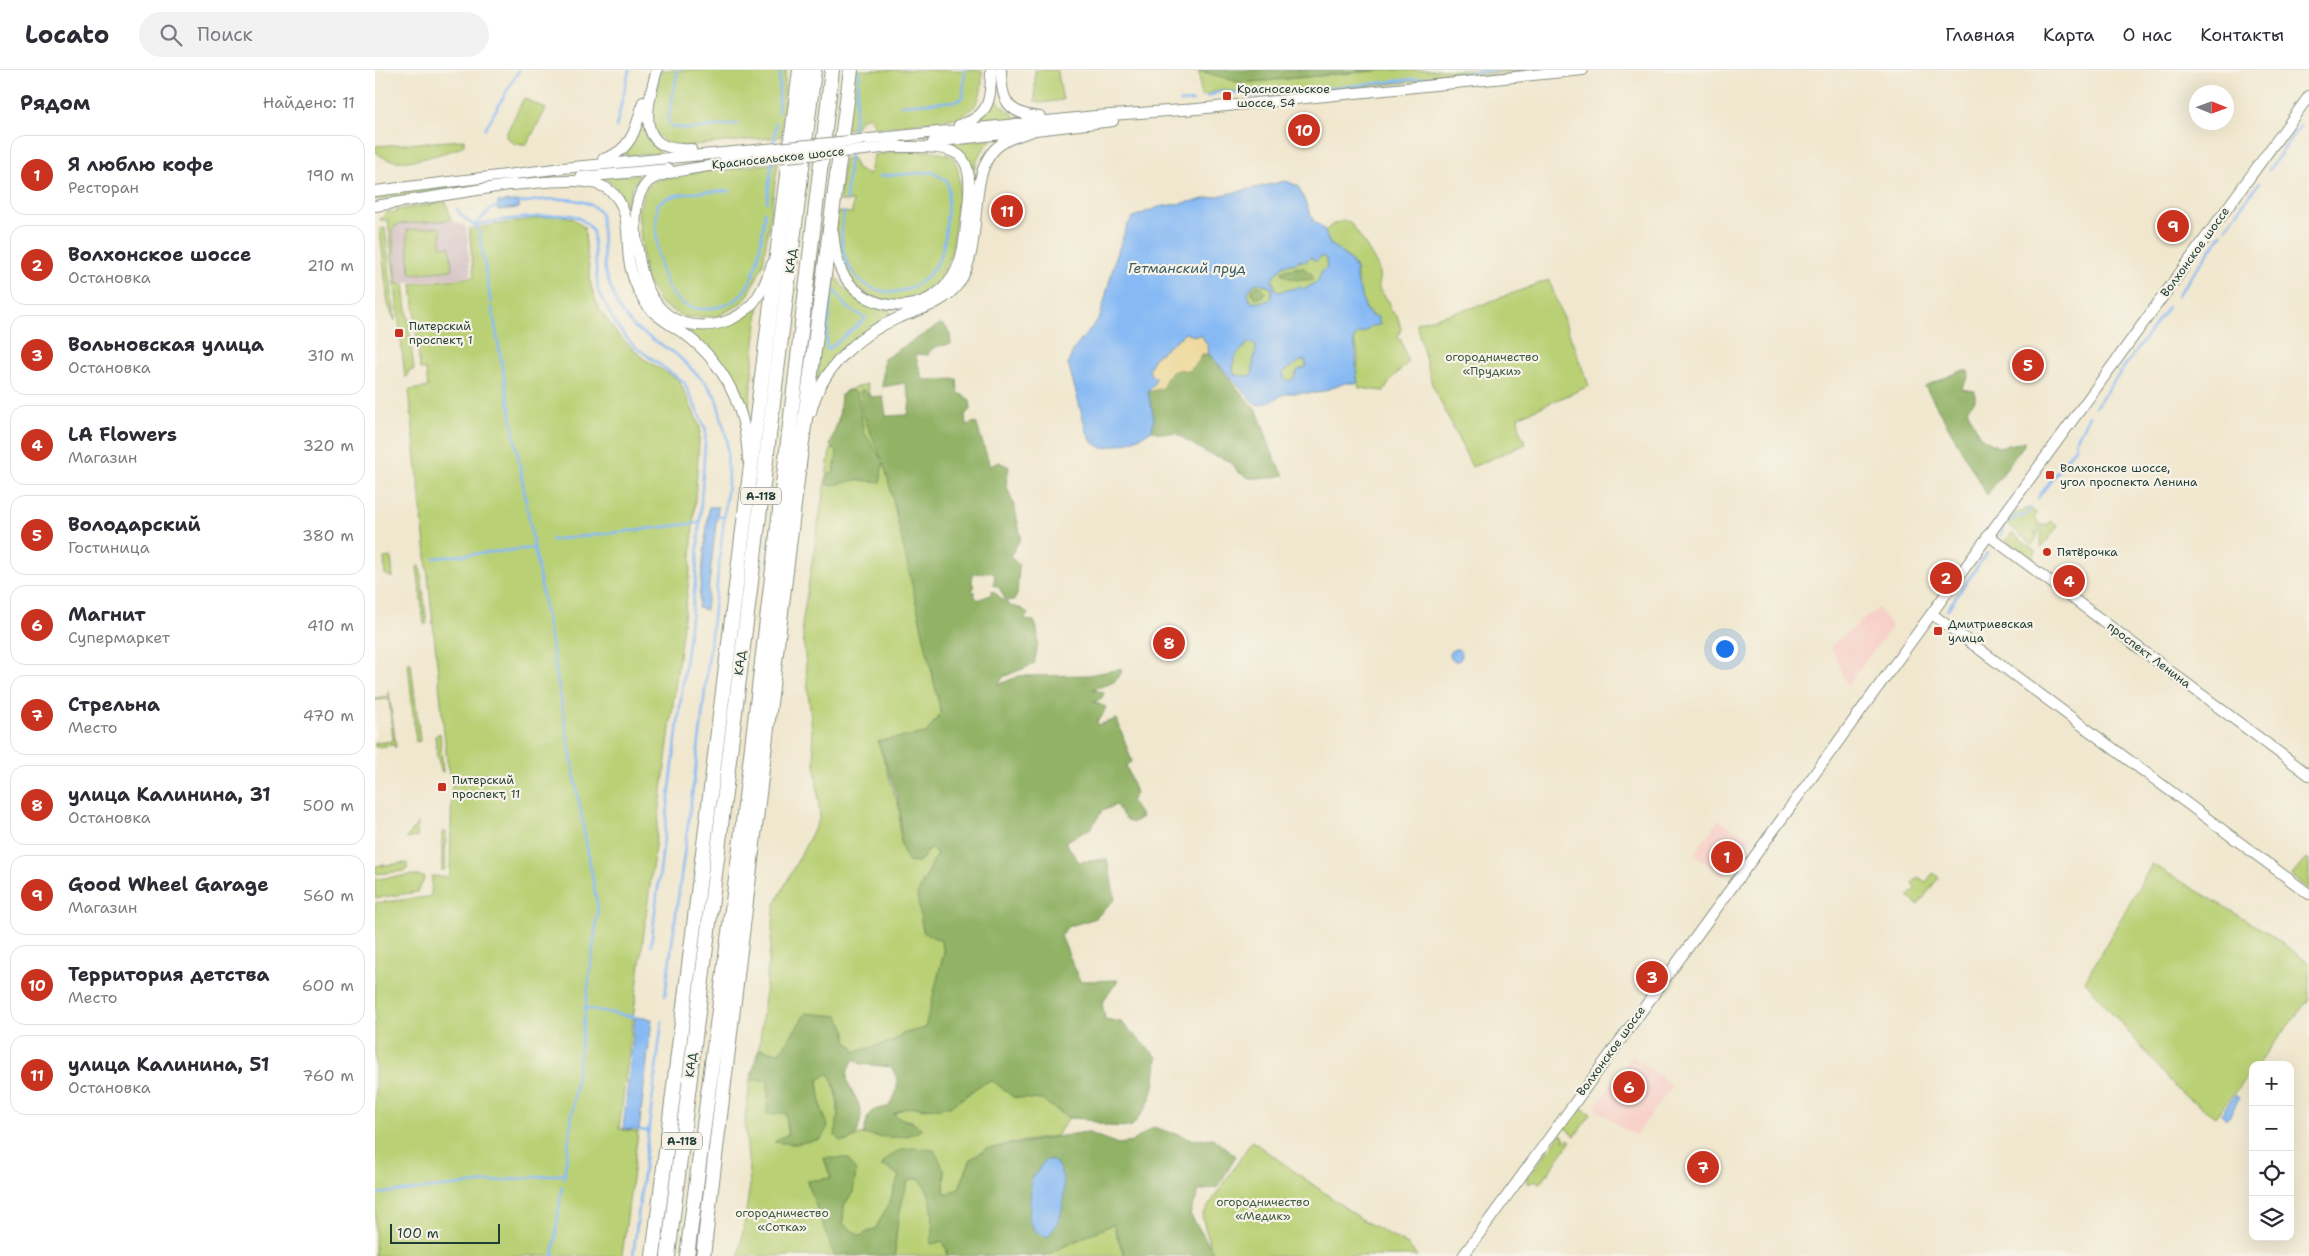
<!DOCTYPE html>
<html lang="ru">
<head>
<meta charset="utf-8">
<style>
  :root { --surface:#fff; --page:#f2f2f3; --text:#2b2b33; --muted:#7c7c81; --line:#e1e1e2; --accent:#c8321e }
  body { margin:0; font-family:"Shantell Sans",sans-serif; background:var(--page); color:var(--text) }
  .controls { position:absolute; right:15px; bottom:15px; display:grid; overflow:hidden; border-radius:10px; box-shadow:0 5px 20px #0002 }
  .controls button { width:45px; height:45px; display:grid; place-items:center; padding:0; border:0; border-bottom:1px solid var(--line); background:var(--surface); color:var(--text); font:25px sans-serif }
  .compass { position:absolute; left:1814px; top:15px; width:45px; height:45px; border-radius:50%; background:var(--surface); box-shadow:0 5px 20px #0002; rotate:91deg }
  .scale { position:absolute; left:15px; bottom:12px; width:110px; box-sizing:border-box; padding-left:5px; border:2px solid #1f3d34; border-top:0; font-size:14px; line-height:18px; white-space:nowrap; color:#1f3d34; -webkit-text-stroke:4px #f7f3e8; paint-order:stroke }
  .you { position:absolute; left:1349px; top:578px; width:18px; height:18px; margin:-12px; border:4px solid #fff; border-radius:50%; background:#1a73e8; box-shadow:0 0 0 8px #1a73e833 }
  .badge { display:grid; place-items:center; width:32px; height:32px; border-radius:50%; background:var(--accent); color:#fff; font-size:16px; font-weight:700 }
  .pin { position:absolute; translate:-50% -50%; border:2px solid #fff; box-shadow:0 1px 5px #0006 }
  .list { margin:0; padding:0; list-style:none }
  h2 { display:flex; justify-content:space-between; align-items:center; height:65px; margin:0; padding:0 20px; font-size:21px }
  h2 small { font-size:16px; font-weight:400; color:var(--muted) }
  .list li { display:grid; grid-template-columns:32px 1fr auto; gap:15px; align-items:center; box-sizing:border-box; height:80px; margin:0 10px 10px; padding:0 10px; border:1px solid var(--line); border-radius:15px }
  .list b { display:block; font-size:19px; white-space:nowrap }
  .list p { margin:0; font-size:16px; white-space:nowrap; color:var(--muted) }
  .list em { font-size:16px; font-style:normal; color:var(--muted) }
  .icon { flex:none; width:28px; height:28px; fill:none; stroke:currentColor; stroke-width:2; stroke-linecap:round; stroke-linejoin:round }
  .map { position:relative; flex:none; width:1934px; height:1186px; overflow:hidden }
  header { display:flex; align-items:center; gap:30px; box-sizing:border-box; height:70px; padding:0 25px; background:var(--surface); border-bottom:1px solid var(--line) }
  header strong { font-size:24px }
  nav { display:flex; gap:28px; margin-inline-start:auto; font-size:18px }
  .search { width:350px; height:45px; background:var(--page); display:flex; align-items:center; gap:12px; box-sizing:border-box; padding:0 18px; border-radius:28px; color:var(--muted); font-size:19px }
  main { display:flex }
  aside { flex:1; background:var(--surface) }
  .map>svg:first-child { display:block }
</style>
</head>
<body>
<header>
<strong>Locato</strong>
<div class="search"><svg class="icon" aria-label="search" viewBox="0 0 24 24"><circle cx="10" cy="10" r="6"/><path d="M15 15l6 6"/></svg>Поиск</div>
<nav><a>Главная</a><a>Карта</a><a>О нас</a><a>Контакты</a></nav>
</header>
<main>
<aside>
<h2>Рядом<small>Найдено: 11</small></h2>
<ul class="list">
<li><span class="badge">1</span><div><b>Я люблю кофе</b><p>Ресторан</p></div><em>190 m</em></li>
<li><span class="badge">2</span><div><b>Волхонское шоссе</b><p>Остановка</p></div><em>210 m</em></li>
<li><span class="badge">3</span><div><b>Вольновская улица</b><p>Остановка</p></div><em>310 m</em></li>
<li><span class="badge">4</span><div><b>LA Flowers</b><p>Магазин</p></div><em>320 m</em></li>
<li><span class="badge">5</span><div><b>Володарский</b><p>Гостиница</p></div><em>380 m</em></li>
<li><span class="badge">6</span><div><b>Магнит</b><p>Супермаркет</p></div><em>410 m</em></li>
<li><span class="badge">7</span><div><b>Стрельна</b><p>Место</p></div><em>470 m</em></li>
<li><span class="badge">8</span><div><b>улица Калинина, 31</b><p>Остановка</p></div><em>500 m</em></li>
<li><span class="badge">9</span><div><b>Good Wheel Garage</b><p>Магазин</p></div><em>560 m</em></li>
<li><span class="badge">10</span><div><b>Территория детства</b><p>Место</p></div><em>600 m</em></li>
<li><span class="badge">11</span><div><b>улица Калинина, 51</b><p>Остановка</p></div><em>760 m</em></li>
</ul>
</aside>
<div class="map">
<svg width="1934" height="1186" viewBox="0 0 1934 1186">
  <rect width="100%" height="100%" fill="#f7f3e8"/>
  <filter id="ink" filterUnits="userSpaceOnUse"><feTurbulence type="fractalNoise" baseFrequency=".02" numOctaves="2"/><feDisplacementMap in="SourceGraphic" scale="10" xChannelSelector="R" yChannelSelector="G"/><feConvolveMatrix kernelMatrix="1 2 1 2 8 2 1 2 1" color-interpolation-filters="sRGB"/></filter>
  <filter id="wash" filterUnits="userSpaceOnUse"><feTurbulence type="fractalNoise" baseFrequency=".0096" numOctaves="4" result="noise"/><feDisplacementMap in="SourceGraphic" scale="20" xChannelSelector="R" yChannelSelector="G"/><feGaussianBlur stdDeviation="1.12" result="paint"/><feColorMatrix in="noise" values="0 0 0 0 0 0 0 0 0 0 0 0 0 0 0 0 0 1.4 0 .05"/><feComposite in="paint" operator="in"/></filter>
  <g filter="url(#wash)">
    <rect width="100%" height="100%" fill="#f0e7ce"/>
    <path fill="#f7d0c9" d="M1503,538L1517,557L1472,616L1456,576Z
      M1343,750L1377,768L1349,806L1319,784Z
      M1257,985L1297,1016L1260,1066L1220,1038Z"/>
    <path fill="#d2bec1" d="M75,149L91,157L96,206L22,214L17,159L19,155Z"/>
    <path fill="#b9d075" stroke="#6c8654" d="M286,0H411L406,67L307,76L290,72L278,60L276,40Z
      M478,0H607C607,24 606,38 582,48L501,58L494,46L486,50L480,58L471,59Z
      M660,0H682L688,30L665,33L660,31Z
      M824,0L867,13L1009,0H1151L890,27L846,19L826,27Z
      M618,19C625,43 635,37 643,51L600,54Z
      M149,28L171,39L152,74H140L131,67V64Z
      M267,53L271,66L286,83L250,86Z
      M617,69L605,83L598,100L590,85L574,73Z
      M89,70V75L82,79C59,85 19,102 0,81V76Z
      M558,81L577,86C588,103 584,125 581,145C579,166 578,189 566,207C542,241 496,237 472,205C461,191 459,160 462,142L477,143L478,131H464L469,89L477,88L483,100L495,104L499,85L515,82Z
      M403,93L388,194L374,224L364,235L341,247H309L286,234L270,208L263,140L272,118L278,112L296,105Z
      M179,103L180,105L0,130V125Z
      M265,105L257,117L252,137L242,119L229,107Z
      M71,132L76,150L24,154L17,159L22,214H29L39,300L33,301V306L30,307L13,150H5L6,148L14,141L21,143V140Z
      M184,145L197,148L209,157L216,215L223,237L241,263L269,289L304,310L325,357L315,500L244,1059L263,1062L247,1186H0V833L53,827L56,825L57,806L71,807L75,803L77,711L72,691L34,320L53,317L51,300L45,299L37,214L99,207L94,159Z
      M968,151C970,151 973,151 975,153C978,154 1003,195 1004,200C1005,206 1003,213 1004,219L1015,233V240L1022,245L1026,259L1022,268L1026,270L1033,293L1017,308L1009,321L984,318C979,302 984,299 983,285C983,280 980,274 978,270L983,263H988L996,256L1004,255L1003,248C988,243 984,222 982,208C981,204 982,200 980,196C972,182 952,179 950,161L958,154Z
      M63,157L66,158V177H75L77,200L39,204L35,202L32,160Z
      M10,158L20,251L13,234L5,159Z
      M947,186L951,189L952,198L943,211L930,219H917L904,222L900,219L897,209L909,195L922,193L935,187L943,189Z
      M453,189C467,226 481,230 515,241L517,245L484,265L470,277L441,315Z
      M1174,210L1214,316L1143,347L1145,362L1151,374L1097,397L1057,314L1041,253L1100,237Z
      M885,213L897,218V228L893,231L878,233L874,228L873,222L879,214Z
      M384,230L372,359L359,317L311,258L331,257Z
      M875,272L881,275C881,286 877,290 878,303L873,306L859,305C855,284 863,284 875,272Z
      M927,290L931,291V297L923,300L918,309L913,311L910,310L908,302Z
      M492,314L566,643L552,663L503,672L525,741L524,761L544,792L556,778L562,783L554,804L547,812L569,882L551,958L527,964L516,972L479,982L478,977L471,971V962L404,983L384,979L400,834L445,748L427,554L454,387L470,321Z
      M1651,438L1662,443L1659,448L1664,452L1663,464L1657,461L1663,466L1657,475L1632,453L1639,444L1648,441Z
      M1675,451L1683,456L1666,478V454L1672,456Z
      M1637,463L1661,482L1656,491L1631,470Z
      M16,487L18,508L10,504L9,488Z
      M45,496L52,554H49L42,497Z
      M33,593H36L45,671L41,672Z
      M14,621L21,677L20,678L19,675L0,677V673L18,671L14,629L0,630V628L14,626Z
      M65,663L68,702H67L62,686L60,666Z
      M43,753L42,767L31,769Z
      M67,762H71L70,799L67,801Z
      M1930,790H1934V820L1916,806Z
      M32,793V799L28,801L0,804V796Z
      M1777,794L1890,861L1934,893V929L1882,995H1878V1000L1840,1047L1804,1021L1710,911Z
      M1558,803L1564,807L1543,835L1533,827L1541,817L1537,814L1543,807L1551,812Z
      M37,805L50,807L43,822L0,828V809Z
      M454,1002C464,1027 465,1040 460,1066L472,1071L488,1064L502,1066L538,1051L526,1049L518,1045L529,1038L540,1036L548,1039L573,1036L609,1012L619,1011L638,1027L667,1030L694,1048L681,1066L627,1075L596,1089L584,1118L572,1125L569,1120L570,1101L514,1098L524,1106L515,1131L501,1158L485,1166L468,1155L469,1135L478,1122L449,1089L456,1108L432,1112L474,1186H364L375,1115L370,1050L375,1010H393L411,1042L413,1064L400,1072L420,1074L453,1056L446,1037L443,1010Z
      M1205,1037L1216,1044L1200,1066L1190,1058Z
      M1186,1064L1190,1068L1189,1071L1191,1072L1193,1069L1196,1071L1165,1114L1160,1110L1154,1114L1151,1109Z
      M877,1071L986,1149L1033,1175L1042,1186H838L827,1146Z
      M544,1108C561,1128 558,1149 556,1173L567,1172L572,1180V1186H520C520,1160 525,1137 533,1111Z
      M738,1154L749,1186H668Z"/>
    <path fill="#92b266" stroke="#58784d" d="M822,0H1004L867,13Z
      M927,197L938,205V209C927,211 915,211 907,203L909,200Z
      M877 222a6 6 0 1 1 12 0a6 6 0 1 1-12 0Z
      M565,254C575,257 575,265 576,274C566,276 557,275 553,285L540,284L548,310L582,309L583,322L595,330L596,338L590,345L591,355L601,352L615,396L624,392L634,397L631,414L640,439L646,468L635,486L644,495L642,525L639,530L631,531L624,517L618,515L620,505L616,502L597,504V514L600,516L597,520L601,523L599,525L603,530L615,525L618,521L635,536L648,539L653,544L649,550L659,551C666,565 662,579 659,594L628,607L623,615L644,606L713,605L747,599C744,614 731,615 718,619L729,623L727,628L719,632L731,637L726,648L722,650L723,655L742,649L757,692L751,695L761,723L756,731L767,747L757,753L749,747L741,735L727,741L716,758L690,772L704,792L732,789L740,829L721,848L692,857L686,866L705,911L743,910L727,933L730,949L746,952L782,987C780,1021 778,1032 756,1057L733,1056L711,1049L694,1048L667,1030L638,1027L618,1011C599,1013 589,1033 571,1037C548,1042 540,1031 518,1044C528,1051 538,1051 547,1059C532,1071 506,1067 488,1064C495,1044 488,1041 513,1037C523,1023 526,1011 516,997L485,994L480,989C460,1012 484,1021 486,1045C486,1051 483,1058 482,1065L472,1071H465L460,1066C465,1041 465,1026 454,1003L443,1010L446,1037L453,1056L446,1069L420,1074L399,1072L413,1064L411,1043L392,1044L393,1010H375L384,979L404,983L431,943L464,946L471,962V971L478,977L479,982L516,972L527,964L550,958L569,882L566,871L548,862L542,825L562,783L556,778L544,792L535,793C521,775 527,762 525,742C524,723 509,691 503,671L551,663L566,643L514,413L508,392L505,412L482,410L452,416L453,404L459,402L462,382L455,375L464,348L466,325L475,320L482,323L489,362L507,390C498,365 485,349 485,320H489L495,327L508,326L511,346L533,345L535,331L530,313L507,317L509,289Z
      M826,284H834L883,343L900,391L909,405L894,408H874L863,402L855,391L830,382L800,363H784L777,360L779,349L773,322L781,319L797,301L806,299Z
      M1586,301H1593L1594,307L1586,319L1600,321V331L1592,339L1605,367L1623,377L1649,372V375L1612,425L1550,316Z
      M778,1057L820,1070L838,1068L861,1086L843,1117L824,1121L815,1144L841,1186H750L738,1154L668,1186H572V1180L567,1172L556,1174C558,1149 561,1128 544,1108L533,1111C525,1137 520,1160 520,1186H474L473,1183L459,1185L432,1111L456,1108L449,1088H473L481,1102L478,1122L469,1135L468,1154L485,1166L501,1158L515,1131L524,1106L514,1098L506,1096C522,1075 534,1077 559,1080L570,1101L569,1120L572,1125L584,1118L596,1089L611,1079L711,1062L743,1074L757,1072Z"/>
    <path fill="#eeda9e" stroke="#868c69" d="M810,263L820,266L826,264L833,276L834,284H826L824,291L814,301C799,297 792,303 788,318L773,322L780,307H777L774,300L778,289Z"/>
    <path fill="#87baf4" stroke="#537c94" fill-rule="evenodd" d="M911,111L923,116L938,150L949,159L955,174L974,189L981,199V207L991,240L996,246L1003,247L1005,255L996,256L988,263H983L978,270C984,288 979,295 983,313H970L942,323H912L892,333L881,335L834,284L833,276L826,265L820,266L810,263L778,289L774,300L777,307H781L779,314L773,322L779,349L777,360C761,371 746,375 727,378L717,372L711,359L693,293L699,279L725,247L741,187L752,156L758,147L784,137L820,131ZM947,186L951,189L952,198L947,201L943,211L930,219L924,217L904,222L900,219L897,209L909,195L922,193L925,190L931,192L935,187L941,191ZM885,213L897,218V227L893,231L878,233L874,228L873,222L879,214ZM875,272L881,275C881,286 877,290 878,303L873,306L859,305C855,287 864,282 875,272ZM927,290L931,291V297L923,300L918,309L913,311L910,310L908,302Z
      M144,131V138L123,140V132Z
      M334,437H343L331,540L323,538Z
      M1075 585a6 6 0 1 1 12 0a6 6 0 1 1-12 0Z
      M260,947L277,949L264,1060L248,1059Z
      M1860,1025L1864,1028L1855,1046L1851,1049L1846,1044Z
      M670,1090H677C693,1101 690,1129 685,1147C683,1154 677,1161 673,1167L661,1162L654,1151L656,1110Z"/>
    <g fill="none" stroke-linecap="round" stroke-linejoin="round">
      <path stroke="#87baf4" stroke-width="2.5" d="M303,0L293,50L296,56L312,59L363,54
        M832,27L846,21L884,26L1122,0
        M805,32L818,31
        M526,35L582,31L588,27L590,0
        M403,42L405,0
        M241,57L254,0
        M110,59L144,0
        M477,69L485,2
        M399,76L401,52
        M1894,100L1926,55
        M355,121C336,122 296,121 283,134C278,168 282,241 330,239C340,238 355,235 363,228C385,207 386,170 390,142
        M471,130L475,84
        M392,132L397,91
        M143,133C166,130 212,122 226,144L230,202L243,237L259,257L302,285L331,313L341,328L352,369L353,412L326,657L290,926
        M82,139C87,150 98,151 104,161L116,233
        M469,142C465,162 465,189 480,205C508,236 551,222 566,185C572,169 572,139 574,121L572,111L557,102L505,106
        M100,155L116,139L125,136
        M102,155C116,151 184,143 196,145C205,147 214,154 218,162L223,221L241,255L259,276L309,312L331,360L321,506L276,875
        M1851,158L1884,113
        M457,217L472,238L491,248L454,279L451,278Z
        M1802,226L1847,164
        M117,238L223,839L189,1108
        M1720,337L1793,237
        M1663,428L1701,376L1700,372L1714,346
        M342,447H349
        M1633,454L1640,447L1650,446L1656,438
        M1625,465L1629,459
        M176,470L323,453
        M59,488L159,478
        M1572,540L1612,483
        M209,938L260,947
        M264,1060L274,1061
        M0,1124L190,1104
        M178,1186L187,1116
        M258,1186L287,951"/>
    </g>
  </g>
  <g filter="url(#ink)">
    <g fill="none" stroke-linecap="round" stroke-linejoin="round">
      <defs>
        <path id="secondary" d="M282,0C271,37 260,83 316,79
          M626,0C626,31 633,44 665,47
          M584,55C615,47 616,28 616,0
          M485,70L721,46L822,39L1208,0
          M558,72L738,51
          M489,80L524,76
          M228,89C256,82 262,57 268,32
          M348,93L377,90
          M354,93C336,96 284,101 273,112C259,126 260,147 261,166C264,190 267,214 282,234C304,263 350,261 374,237C386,226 392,209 397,194
          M206,107L294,99
          M134,115C160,114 213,104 234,120C256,136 251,166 254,190C256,203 261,217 268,229C278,246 295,254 311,265C351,295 371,339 373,389
          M0,121L188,98L380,80
          M0,136L140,114
          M458,162C460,177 461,193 469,206C494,245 553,246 578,206C589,188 590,165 592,144C602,73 580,77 519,77
          M436,342C446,299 484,264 523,248C546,239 569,234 584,213C610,176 591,108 620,79C630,69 645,65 658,61
          M1613,465L1934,705
          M1557,544L1934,824
          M1088,1186L1934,26"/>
        <path id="highway" d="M278,1186L425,0
          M293,1186L439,0
          M312,1186L365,778L457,0
          M328,1186L423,402L476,0"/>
      </defs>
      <use href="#secondary" stroke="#889281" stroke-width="12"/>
      <use href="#highway" stroke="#889281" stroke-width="16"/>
      <use href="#secondary" stroke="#fff" stroke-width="10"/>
      <use href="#highway" stroke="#fff" stroke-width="14"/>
      <defs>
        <path id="secondary-bridge" d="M380,80L485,70
          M377,90L489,80"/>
      </defs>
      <use href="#secondary-bridge" stroke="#889281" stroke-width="12" stroke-linecap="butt"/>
      <use href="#secondary-bridge" stroke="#fff" stroke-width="10"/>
    </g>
  </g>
  <g fill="#c8321e" stroke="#f7f3e8" stroke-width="2">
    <rect x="847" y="21" width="10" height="10" rx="2.5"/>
    <rect x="19" y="258" width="10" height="10" rx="2.5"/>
    <rect x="1670" y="400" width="10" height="10" rx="2.5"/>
    <circle cx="1672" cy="482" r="5"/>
    <rect x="1558" y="556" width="10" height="10" rx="2.5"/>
    <rect x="62" y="712" width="10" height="10" rx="2.5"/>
  </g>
  <g text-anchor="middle" stroke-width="4.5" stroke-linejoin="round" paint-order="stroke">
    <g fill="#f7f3e8" stroke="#60746a" stroke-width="1">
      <rect x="366" y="417.5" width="40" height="17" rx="4"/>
      <rect x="287" y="1062.5" width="40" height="17" rx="4"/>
    </g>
    <g font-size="11" font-weight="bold" fill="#1f3d34">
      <text x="386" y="430">А-118</text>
      <text x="307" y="1075">А-118</text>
    </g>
    <g font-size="12" fill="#1f3d34" stroke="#f7f3e8" text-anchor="start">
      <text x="862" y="23">Красносельское<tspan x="862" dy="14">шоссе, 54</tspan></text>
      <text x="34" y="260">Питерский<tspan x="34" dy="14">проспект, 1</tspan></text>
      <text x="1685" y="402">Волхонское шоссе,<tspan x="1685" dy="14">угол проспекта Ленина</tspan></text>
      <text x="1682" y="486">Пятёрочка</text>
      <text x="1573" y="558">Дмитриевская<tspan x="1573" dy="14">улица</tspan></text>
      <text x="77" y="714">Питерский<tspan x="77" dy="14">проспект, 11</tspan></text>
    </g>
    <g font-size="12" fill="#1f3d34" stroke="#f7f3e8">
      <text transform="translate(403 88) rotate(-6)" y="4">Красносельское шоссе</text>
      <text transform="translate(1820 182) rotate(-54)" y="4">Волхонское шоссе</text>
      <text transform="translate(416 191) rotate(-83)" y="4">КАД</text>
      <text transform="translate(1774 585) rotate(37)" y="4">проспект Ленина</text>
      <text transform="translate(365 593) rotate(-83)" y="4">КАД</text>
      <text transform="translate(1236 981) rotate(-54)" y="4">Волхонское шоссе</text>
      <text transform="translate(316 995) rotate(-83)" y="4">КАД</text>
    </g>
    <g font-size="12" fill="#3e5a41" stroke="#f7f3e8">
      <text x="1117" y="291">огородничество<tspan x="1117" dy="14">«Прудки»</tspan></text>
      <text x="888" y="1136">огородничество<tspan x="888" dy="14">«Медик»</tspan></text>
      <text x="407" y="1147">огородничество<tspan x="407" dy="14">«Сотка»</tspan></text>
    </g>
    <g font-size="14" font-style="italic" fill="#395c64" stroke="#f7f3e8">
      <text x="812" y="203">Гетманский пруд</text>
    </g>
  </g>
</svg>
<div class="controls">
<button>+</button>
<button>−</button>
<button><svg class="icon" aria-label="locate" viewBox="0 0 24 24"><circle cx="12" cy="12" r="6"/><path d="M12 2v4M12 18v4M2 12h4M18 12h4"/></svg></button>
<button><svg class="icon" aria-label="layers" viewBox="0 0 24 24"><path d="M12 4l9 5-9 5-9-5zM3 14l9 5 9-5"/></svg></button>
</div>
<svg class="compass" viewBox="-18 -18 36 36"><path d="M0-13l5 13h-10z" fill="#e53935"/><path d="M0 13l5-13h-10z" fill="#7c7c81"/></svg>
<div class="scale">100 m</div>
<div class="you"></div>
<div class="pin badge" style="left:1352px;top:787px">1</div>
<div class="pin badge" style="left:1571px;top:508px">2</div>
<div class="pin badge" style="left:1277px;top:907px">3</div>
<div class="pin badge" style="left:1694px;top:511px">4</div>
<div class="pin badge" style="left:1653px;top:295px">5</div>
<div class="pin badge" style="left:1254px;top:1017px">6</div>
<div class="pin badge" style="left:1328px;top:1097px">7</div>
<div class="pin badge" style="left:794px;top:573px">8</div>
<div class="pin badge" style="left:1798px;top:156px">9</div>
<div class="pin badge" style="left:929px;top:60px">10</div>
<div class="pin badge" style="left:632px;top:141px">11</div>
</div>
</main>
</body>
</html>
